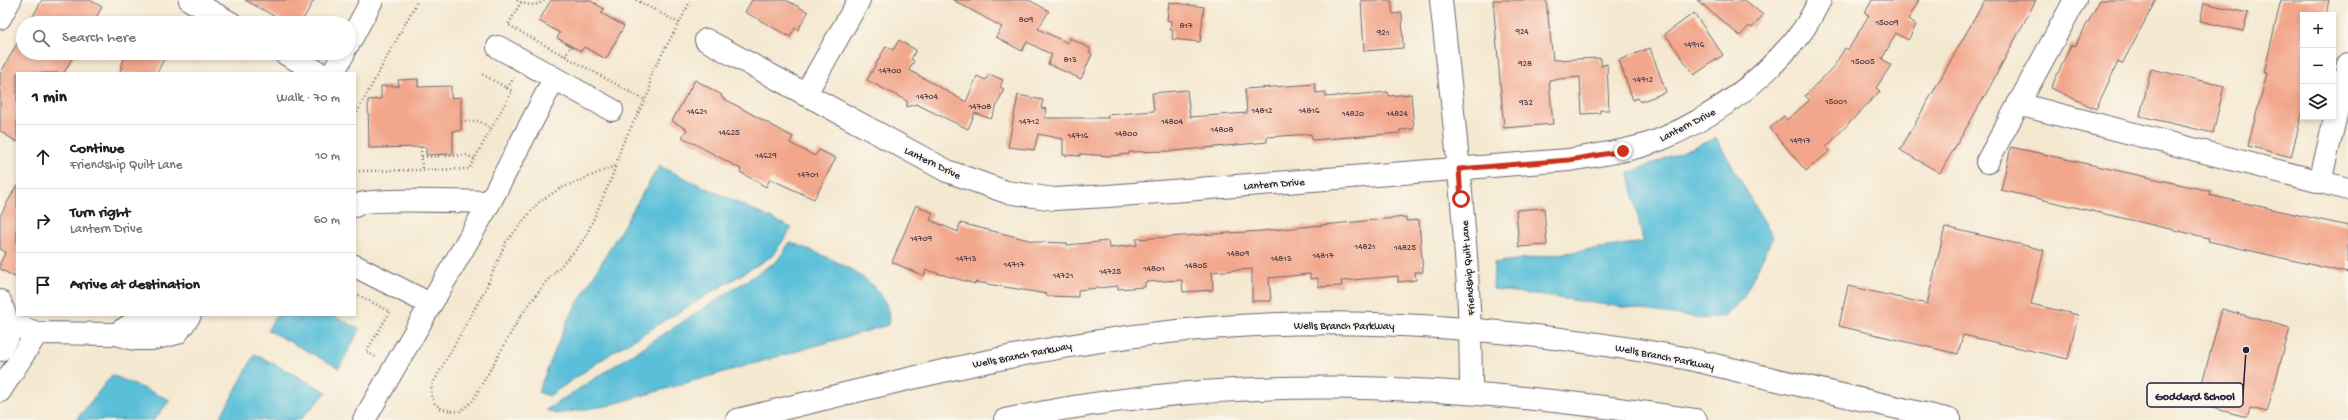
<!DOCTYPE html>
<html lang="en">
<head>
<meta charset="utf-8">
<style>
  :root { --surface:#fff; --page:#f2f2f2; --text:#202124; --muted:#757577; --line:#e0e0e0 }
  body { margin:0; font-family:"Gochi Hand",sans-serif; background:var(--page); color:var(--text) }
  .controls { position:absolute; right:12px; top:12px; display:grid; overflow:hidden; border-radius:0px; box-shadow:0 2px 6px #0003 }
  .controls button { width:36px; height:36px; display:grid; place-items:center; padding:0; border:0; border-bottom:1px solid var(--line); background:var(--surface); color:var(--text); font:20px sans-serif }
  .stop { position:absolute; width:12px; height:12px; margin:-9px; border:3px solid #c8321e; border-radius:50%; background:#fff }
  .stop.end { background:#c8321e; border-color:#fff; box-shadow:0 1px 4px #0008 }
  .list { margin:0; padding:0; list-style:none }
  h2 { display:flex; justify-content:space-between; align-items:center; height:52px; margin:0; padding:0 16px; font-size:17px }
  h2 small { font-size:13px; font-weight:400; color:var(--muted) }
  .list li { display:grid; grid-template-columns:26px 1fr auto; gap:12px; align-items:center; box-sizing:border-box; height:64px; padding:0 16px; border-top:1px solid var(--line) }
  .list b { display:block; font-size:15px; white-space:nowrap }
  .list p { margin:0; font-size:13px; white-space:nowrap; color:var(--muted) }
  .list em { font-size:13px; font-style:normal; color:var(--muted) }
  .icon { flex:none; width:22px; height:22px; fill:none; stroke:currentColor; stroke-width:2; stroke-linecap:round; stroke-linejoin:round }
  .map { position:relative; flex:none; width:2348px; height:420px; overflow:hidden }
  .search { position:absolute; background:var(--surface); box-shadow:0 2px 6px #0003; left:16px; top:16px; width:340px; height:44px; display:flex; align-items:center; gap:10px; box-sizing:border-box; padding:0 14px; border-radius:22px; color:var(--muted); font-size:15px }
  .panel { position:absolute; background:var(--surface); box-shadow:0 2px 6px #0003; left:16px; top:72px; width:340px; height:244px; border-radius:0px }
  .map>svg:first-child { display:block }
</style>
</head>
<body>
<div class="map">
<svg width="2348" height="420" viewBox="0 0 2348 420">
  <rect width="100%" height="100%" fill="#fbf7ec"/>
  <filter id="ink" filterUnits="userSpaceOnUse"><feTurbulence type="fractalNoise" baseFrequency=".025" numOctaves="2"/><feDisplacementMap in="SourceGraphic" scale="8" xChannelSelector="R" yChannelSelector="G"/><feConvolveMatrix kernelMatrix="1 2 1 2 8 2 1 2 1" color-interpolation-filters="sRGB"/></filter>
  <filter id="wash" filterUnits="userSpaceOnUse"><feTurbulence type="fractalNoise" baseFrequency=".012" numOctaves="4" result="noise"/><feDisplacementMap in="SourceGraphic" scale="16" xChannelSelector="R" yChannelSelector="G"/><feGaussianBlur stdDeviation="0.9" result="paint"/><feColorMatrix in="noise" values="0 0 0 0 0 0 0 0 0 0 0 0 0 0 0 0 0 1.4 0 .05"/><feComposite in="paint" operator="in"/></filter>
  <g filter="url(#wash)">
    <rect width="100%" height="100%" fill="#f4e8d0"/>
    <path fill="#5abfd8" stroke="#3e708a" d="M1716,138L1773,237L1743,298L1725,316L1708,319L1493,289L1494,263L1643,242L1629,173Z
      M659,166L792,228L772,256L616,350L549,396L538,392L568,319Z
      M790,242C822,255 897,281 888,325L606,406L555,414L546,410L777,261Z
      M276,315H332L360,329L339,368L268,330Z
      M255,354L327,392L300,420H219Z
      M112,375L170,400L154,420H76Z"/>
    <g id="blocks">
      <path fill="#f2a68b" d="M42,0H90L102,7L93,23H29Z
        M245,0H314L301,23H287Z
        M551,0H589L604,9L601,13L624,26L606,59L584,47L581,51L571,46L557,38L560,33L539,21Z
        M752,0H786L808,12L798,30L795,28L790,37L745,12Z
        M953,0H1029L1049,11L1038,29L1068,43L1070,38L1091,49L1089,52L1092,54L1081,79L1048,64L1052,55L1027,42L1022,51L996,37L1002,27Z
        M1361,0H1391L1393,14L1402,13L1403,48L1364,51Z
        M1493,0H1546L1553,60L1601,58V66L1607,64L1609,110H1600V113L1582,114L1580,77L1549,80L1553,124L1504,128Z
        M1697,0H1745L1763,15L1752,28L1749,26L1740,36Z
        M1872,0H1919L1908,20L1916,25L1908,40L1896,33L1882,59L1891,65L1876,88L1880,91L1826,147L1830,151L1806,171L1770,128L1784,116L1787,120L1810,100L1805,96L1834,66L1845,48L1848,50L1869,15L1865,13Z
        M1985,0H2036L1986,94L1940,173L1900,150Z
        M2100,0H2156L2122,64L2118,62L2096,109L2051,88L2071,45L2075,46Z
        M2281,0H2329L2326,15H2303V110L2291,157L2248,146L2267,73H2264Z
        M1169,2L1204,7L1200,42L1172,39L1173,30H1170L1171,21L1167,20Z
        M2204,3L2248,13L2243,31L2200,21Z
        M1694,13L1723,55L1694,75L1665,34Z
        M23,33V53H75L64,73H17V142L0,131V74Z
        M899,40L916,50L911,59L914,61L909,70L966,102L977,76L986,80L989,74L1003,80L1000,87L1004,89L991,119L975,113L968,129L916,104L907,107V101L867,80L886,46L893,50Z
        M1650,48L1666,92L1640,102L1638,98L1633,100L1619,60Z
        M127,53H157L165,57L157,73H119L122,68L120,67Z
        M2151,69L2224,86L2213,133L2140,116Z
        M418,79V87L451,86V98L461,97V131H453V154L426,155V147L369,148L368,100L381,99V86H399L398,80Z
        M695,80L722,95L721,97L793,137L790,143L815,156L819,150L836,158L814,199L770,179L766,187L740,172L741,169L682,137L687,129L672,121Z
        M1315,84L1316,93L1326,92V97L1388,92L1389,96L1411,94L1414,129L1400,130V133L1312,140L1311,134L1267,137V142L1174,151L1129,152V154L1110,156L1080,154V156L1063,155V139L1038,134L1034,150L1008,147L1018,95L1043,100L1041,108L1047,109L1045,118H1108L1107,115L1154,111L1152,93L1187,90L1190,117L1247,113L1245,89Z
        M2011,147L2210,191L2209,195L2348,226V273L2208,241L2209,238L2001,190Z
        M17,185V278L0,269V263L6,252L0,249V216Z
        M916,205L933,213L930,220L958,232L960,223L1037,242L1067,243V245L1108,241L1109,248L1137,245L1136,239L1261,231L1406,217V221L1419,220L1423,272H1415L1416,280L1398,282V276L1341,281L1342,286L1318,287V278L1310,279V274L1269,278L1271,301H1252V269L1212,272L1213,290L1183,292L1182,280L1145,282V287L1118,289V286L1078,290V297L1047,296V294L975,282V284L926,270L924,276L892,262Z
        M1544,208L1547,245L1519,247L1516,210Z
        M1945,227L2044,250L2031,304L2078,315L2068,359L1963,335L1958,354L1839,326L1848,286L1927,304Z
        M2222,309L2290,328L2267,412L2250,408L2247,417L2212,408L2215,398L2199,394Z"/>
    </g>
  </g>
  <g filter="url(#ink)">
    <use href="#blocks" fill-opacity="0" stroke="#6c676f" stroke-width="1"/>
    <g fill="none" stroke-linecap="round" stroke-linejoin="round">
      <defs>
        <path id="minor" d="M190,0L231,23
          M1441,0C1455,130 1471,261 1471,392
          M0,18L10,0
          M706,40L947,171L1006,192L1054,199L1108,196L1569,160C1601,154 1634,151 1664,138C1717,115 1764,79 1800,34C1808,24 1814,11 1820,0
          M349,43L372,0
          M498,47L612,110
          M284,53L320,73
          M333,73L344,53
          M805,95L859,0
          M2018,104L2348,189
          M1987,162L2075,0
          M2320,182L2348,64
          M355,206C365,197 470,202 490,202
          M355,266L430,304
          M0,301L8,323V337L0,350
          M8,323L37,333L116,334L134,339H152L177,333L190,315
          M116,334L132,324L184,322
          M0,391L37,333
          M364,420L490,202L554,79"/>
        <path id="major" d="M737,420C890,383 1041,343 1198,329C1358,314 1521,329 1679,357C1709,363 1739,371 1769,378C1830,392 1890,406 1950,420
          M1005,420C1236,370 1465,384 1696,420"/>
      </defs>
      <use href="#minor" stroke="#6c676f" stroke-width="24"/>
      <use href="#major" stroke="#6c676f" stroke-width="24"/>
      <path stroke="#6c676f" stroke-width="2.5" stroke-dasharray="1 3" stroke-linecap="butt" d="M517,0C527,6 535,7 545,0
        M636,0L679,23L650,76V90L645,100
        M521,2L508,25L645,100L622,145L612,177L587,234L579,246L545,283L520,317L472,402L459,412L442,409L435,404L431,395L432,385L485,290L506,242L538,203L559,189L615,166
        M596,4L598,0
        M679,23L691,0
        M565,56L571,46
        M507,88L514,78
        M355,116L418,0
        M461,121H479L491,128
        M421,147L422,170
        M422,157L467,155L475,159
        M355,171L469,169L512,91L480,73
        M355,293L390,312L366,352L378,358"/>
      <use href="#minor" stroke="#fff" stroke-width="22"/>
      <use href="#major" stroke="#fff" stroke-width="22"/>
    </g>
  </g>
  <g fill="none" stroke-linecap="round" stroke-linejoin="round" filter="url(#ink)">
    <path stroke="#c8321e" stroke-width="5" d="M1461,199L1459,169L1569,160L1623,151"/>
  </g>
  <g text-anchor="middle" stroke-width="4" stroke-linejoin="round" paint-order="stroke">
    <g font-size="9" fill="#56434f">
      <text x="1026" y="22">809</text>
      <text x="1887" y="25">15009</text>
      <text x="1186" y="28">817</text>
      <text x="1522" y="34">924</text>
      <text x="1383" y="35">921</text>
      <text x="1694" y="47">14916</text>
      <text x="1070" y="62">813</text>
      <text x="1863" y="64">15005</text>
      <text x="1525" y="66">928</text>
      <text x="890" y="73">14700</text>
      <text x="1643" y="82">14912</text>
      <text x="927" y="99">14704</text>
      <text x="1836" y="104">15001</text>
      <text x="1526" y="105">932</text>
      <text x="980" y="109">14708</text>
      <text x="1262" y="113">14812</text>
      <text x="1309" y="113">14816</text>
      <text x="697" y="114">14621</text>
      <text x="1353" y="116">14820</text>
      <text x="1397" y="116">14824</text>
      <text x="1029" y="124">14712</text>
      <text x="1172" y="124">14804</text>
      <text x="1222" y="132">14808</text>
      <text x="729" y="135">14625</text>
      <text x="1126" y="136">14800</text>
      <text x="1078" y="138">14716</text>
      <text x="1800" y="143">14917</text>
      <text x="766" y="158">14629</text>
      <text x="808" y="177">14701</text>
      <text x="921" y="241">14709</text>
      <text x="1365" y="249">14821</text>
      <text x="1405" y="250">14825</text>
      <text x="1238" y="256">14809</text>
      <text x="1323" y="258">14817</text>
      <text x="966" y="261">14713</text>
      <text x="1281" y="261">14813</text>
      <text x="1014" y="267">14717</text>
      <text x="1196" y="268">14805</text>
      <text x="1154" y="271">14801</text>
      <text x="1110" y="274">14725</text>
      <text x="1063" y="278">14721</text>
    </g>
    <g font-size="11" fill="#22223b" stroke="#fbf7ec">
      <text transform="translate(1687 124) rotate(-27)" y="4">Lantern Drive</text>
      <text transform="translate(933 162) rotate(26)" y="4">Lantern Drive</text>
      <text transform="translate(1274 183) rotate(-4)" y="4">Lantern Drive</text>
      <text transform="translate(1467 268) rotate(-94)" y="4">Friendship Quilt Lane</text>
      <text x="1344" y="329">Wells Branch Parkway</text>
      <text transform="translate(1022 354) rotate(-11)" y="4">Wells Branch Parkway</text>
      <text transform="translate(1665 356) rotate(11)" y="4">Wells Branch Parkway</text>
    </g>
  </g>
  <path fill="none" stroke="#22223b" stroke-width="1.5" d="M2246 350L2243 395"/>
  <circle fill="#22223b" stroke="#fbf7ec" stroke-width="1.5" cx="2246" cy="350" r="4"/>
  <rect fill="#fbf7ec" stroke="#22223b" stroke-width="1.5" x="2147" y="383" width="96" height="24" rx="4"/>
  <g font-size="12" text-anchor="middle" font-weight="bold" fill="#22223b">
    <text x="2195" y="400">Goddard School</text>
  </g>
</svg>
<div class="controls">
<button>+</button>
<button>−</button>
<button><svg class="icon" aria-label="layers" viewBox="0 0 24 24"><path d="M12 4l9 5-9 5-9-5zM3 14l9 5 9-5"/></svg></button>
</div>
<div class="stop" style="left:1461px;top:199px"></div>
<div class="stop end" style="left:1623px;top:151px"></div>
<div class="search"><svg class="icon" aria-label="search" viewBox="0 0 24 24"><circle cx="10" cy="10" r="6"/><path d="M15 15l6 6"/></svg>Search here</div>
<section class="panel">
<h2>1 min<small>Walk · 70 m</small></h2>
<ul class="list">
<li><svg class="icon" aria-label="ahead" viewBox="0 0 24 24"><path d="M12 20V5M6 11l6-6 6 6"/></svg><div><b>Continue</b><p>Friendship Quilt Lane</p></div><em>10 m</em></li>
<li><svg class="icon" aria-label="right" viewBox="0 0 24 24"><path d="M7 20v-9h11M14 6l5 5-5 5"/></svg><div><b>Turn right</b><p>Lantern Drive</p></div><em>60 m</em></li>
<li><svg class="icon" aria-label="arrive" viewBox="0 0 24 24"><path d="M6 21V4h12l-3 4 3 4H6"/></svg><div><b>Arrive at destination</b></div></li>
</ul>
</section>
</div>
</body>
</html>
